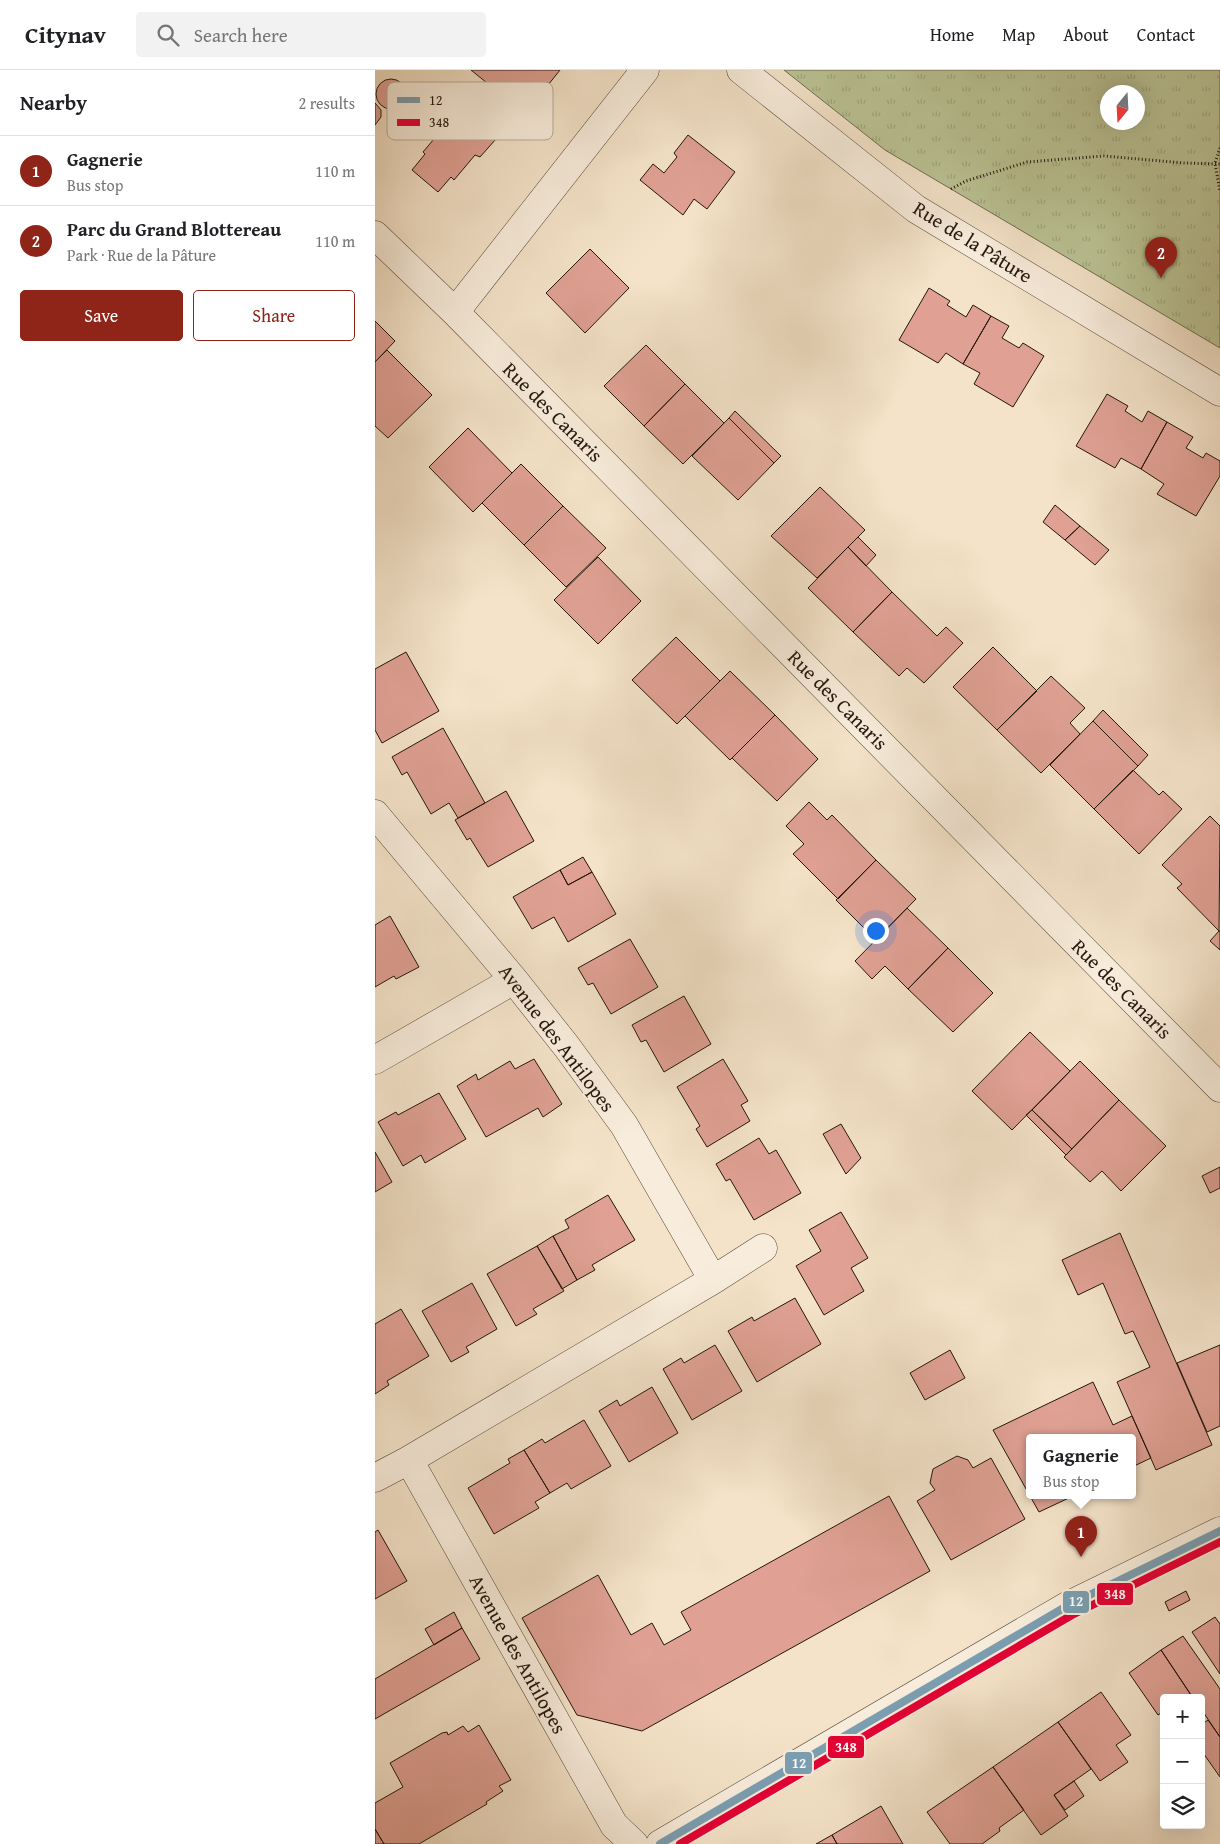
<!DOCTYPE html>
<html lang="en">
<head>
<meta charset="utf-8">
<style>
  :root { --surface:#fff; --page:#f2f2f2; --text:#202124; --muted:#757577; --line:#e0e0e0; --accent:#8f2418 }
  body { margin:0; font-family:"Gentium Book Plus",serif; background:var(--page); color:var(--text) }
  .controls { position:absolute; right:15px; bottom:15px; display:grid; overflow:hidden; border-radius:5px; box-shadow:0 5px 20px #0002 }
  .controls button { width:45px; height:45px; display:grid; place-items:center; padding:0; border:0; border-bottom:1px solid var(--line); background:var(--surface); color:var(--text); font:25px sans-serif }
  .compass { position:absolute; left:725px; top:15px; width:45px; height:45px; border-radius:50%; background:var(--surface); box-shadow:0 5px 20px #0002; rotate:198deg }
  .you { position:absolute; left:500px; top:860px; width:18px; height:18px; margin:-12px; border:4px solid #fff; border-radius:50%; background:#1a73e8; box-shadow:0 0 0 8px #1a73e833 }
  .badge { display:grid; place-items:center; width:32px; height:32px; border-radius:50%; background:var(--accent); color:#fff; font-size:16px; font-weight:700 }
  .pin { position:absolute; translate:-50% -41px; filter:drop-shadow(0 1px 2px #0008) }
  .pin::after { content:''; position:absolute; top:26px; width:18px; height:15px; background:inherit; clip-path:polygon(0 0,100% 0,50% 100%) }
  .popup { position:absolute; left:651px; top:1364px; width:110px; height:65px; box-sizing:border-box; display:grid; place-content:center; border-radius:5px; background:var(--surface); filter:drop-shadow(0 1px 4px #0005); font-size:16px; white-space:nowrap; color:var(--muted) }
  .popup b { font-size:19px; color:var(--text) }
  .popup::after { content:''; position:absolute; left:50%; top:100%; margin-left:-10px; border:10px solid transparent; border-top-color:var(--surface) }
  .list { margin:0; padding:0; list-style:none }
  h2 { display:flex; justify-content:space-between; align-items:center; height:65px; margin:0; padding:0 20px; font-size:21px }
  h2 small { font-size:16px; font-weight:400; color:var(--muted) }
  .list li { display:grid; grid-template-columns:32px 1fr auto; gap:15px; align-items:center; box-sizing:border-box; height:70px; padding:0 20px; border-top:1px solid var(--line) }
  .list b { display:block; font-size:19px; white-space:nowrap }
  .list p { margin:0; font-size:16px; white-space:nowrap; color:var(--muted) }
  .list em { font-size:16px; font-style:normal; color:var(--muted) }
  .actions { display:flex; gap:10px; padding:15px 20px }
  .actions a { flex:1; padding:11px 0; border:1px solid var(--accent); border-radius:5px; text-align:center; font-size:18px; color:var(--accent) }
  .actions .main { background:var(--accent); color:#fff }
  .icon { flex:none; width:28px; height:28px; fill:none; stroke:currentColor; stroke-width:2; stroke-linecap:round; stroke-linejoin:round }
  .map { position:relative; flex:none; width:845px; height:1774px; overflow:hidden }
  header { display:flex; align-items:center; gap:30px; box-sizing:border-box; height:70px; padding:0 25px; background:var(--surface); border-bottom:1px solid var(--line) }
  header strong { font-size:24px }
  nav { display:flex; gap:28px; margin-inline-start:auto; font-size:18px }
  .search { width:350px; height:45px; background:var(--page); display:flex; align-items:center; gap:12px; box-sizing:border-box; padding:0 18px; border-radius:5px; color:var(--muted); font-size:19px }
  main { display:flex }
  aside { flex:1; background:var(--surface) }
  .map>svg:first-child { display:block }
</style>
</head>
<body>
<header>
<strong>Citynav</strong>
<div class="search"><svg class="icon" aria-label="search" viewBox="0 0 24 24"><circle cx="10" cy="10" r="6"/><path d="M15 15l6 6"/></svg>Search here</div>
<nav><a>Home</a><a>Map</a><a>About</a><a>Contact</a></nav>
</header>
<main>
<aside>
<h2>Nearby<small>2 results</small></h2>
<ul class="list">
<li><span class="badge">1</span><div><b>Gagnerie</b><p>Bus stop</p></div><em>110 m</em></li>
<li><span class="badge">2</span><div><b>Parc du Grand Blottereau</b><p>Park · Rue de la Pâture</p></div><em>110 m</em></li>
</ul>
<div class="actions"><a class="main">Save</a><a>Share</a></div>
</aside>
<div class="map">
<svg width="845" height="1774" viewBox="0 0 845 1774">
  <defs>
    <pattern id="park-tufts" width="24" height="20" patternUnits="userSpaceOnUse" patternTransform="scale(1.25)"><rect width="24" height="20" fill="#bbc496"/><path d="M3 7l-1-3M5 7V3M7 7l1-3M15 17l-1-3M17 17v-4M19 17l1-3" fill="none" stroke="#a0a880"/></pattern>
  </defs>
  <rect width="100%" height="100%" fill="#f4e3c9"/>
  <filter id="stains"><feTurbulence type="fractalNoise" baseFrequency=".004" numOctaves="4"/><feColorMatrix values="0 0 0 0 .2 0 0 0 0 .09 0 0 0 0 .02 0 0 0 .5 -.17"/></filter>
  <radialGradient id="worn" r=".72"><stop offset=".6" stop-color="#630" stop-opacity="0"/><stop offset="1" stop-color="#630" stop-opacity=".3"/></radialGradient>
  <path fill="url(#park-tufts)" stroke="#6f6d52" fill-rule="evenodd" d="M409,0H845V278L510,80ZM732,22H762V52H732Z"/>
  <path fill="#e0a194" stroke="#23160d" d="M96,0H185L150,44Z
    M1 24a15 15 0 1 1 30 0a15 15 0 1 1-30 0Z
    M70,26L85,38L59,68L44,55Z
    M0,33L6,40V47L0,55Z
    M85,38L121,69L105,87L100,85L79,110L76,107L63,122L37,100L50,84L48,82Z
    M313,65L360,102L332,139L319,129L308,145L265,110L278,94L289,103L302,87L299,83Z
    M215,179L254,218L210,263L171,223Z
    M554,218L575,231L572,235L591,247L598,235L616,246L588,294L571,283L563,293L524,270Z
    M616,246L634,256L627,268L644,278L648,273L669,286L638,337L599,314L605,303L588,294Z
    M0,251L20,271L0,292Z
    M271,275L310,314L269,356L229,316Z
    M12,280L57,325L13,368L0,356V292Z
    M310,314L349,353L308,394L269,356Z
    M732,324L753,336L750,341L767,352L773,341L792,352L766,399L746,388L740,398L701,376Z
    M360,341L406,386L399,393L354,348Z
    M354,348L399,393L363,430L317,386Z
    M792,352L818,367L811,378L828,388L831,383L845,391V406L821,446L782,424L789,414L766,399Z
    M93,358L137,403L98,442L54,397Z
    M146,394L188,436L149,475L107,433Z
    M445,417L490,460L442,508L396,466Z
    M680,435L705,456L690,470L668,452Z
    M188,436L231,478L191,517L149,475Z
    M705,456L734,480L720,495L690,470Z
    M483,467L501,485L491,496L473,477Z
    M473,477L517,522L478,562L433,518Z
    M223,487L266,531L223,574L179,530Z
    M517,522L562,566L571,557L588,573L549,613L532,598L524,606L478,562Z
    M301,567L345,611L302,654L257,610Z
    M618,577L662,621L622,660L578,617Z
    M31,582L64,641L7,673L0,660V599Z
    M355,601L400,645L355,690L310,646Z
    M676,606L710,638L695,653L705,664L666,703L622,660Z
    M728,640L773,685L763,696L718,651Z
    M400,645L443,689L402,731L357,688Z
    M718,651L763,696L719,739L675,695Z
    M68,658L110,733L83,748L74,733L56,744L32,702L27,705L17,687Z
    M758,700L784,725L788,721L807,739L764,784L719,739Z
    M131,721L159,771L113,797L95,768L92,770L80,750Z
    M434,732L452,750L457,745L501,790L463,829L418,784L429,774L411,756Z
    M835,746L845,756L844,861L802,818L807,814L787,795Z
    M208,787L217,802L193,815L185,800Z
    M501,790L541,829L501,870L461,830Z
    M185,800L193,815L217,802L241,844L193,872L179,847L157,859L138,827Z
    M532,838L573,878L533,919L510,896L497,909L480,891Z
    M15,846L44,897L21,909L19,906L0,917V855Z
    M844,861H845V880L835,871Z
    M255,869L283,917L236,944L218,913L213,915L203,898Z
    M573,878L618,923L578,962L533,919Z
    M309,926L336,974L289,1002L271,970L266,972L257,955Z
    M655,962L695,1001L637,1060L597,1021Z
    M159,989L187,1034L168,1047L163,1038L111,1067L82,1016L101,1004L103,1010L135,991L140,999Z
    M348,989L373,1031L366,1035L375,1051L332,1077L321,1059L325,1056L302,1017Z
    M705,991L744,1030L697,1079L657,1040Z
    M64,1023L91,1069L50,1093L46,1085L28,1096L3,1052L21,1042L23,1045Z
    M744,1030L791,1076L746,1121L727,1101L715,1112L689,1087Z
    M657,1040L697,1079L691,1085L651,1045Z
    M466,1054L486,1088L471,1104L448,1064Z
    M384,1068L394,1084L401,1080L426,1123L379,1150L355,1109L351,1111L341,1094Z
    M0,1082L17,1112L0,1122Z
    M845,1097V1118L835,1123L827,1106Z
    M233,1125L260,1170L217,1195L220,1200L202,1210L178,1166L194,1158L190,1150Z
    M466,1142L493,1188L476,1198L489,1221L449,1245L421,1196L446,1181L434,1160Z
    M745,1163L837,1375L781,1400L742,1312L775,1297L758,1261L750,1264L728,1213L703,1225L687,1190Z
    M178,1166L202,1210L187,1219L162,1176Z
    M162,1176L189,1221L158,1239L162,1244L141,1256L112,1204Z
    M97,1213L122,1259L91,1277L94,1282L76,1292L47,1241Z
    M420,1228L446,1274L382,1312L353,1261L377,1247L379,1251Z
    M26,1239L54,1286L12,1311L14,1315L0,1324V1254Z
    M340,1275L367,1321L317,1350L288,1299L306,1288L309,1293Z
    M845,1275V1356L832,1362L802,1293Z
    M575,1280L590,1308L550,1330L535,1303Z
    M718,1312L738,1355L757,1346L776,1388L757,1397V1368H655V1426H698L664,1442L618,1360Z
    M277,1317L303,1363L254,1392L224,1341L242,1330L245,1336Z
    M209,1350L236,1396L196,1419L192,1413L175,1423L149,1380L167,1369L170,1373Z
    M149,1380L175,1423L160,1432L164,1438L119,1464L93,1418L135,1393L133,1389Z
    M582,1386L593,1390L598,1398L616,1388L650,1449L576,1490L542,1431L560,1420L555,1413L558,1399Z
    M514,1426L555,1501L267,1661L202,1645L147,1548L223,1505L256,1565L277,1553L289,1575L316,1560L306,1542Z
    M716,1454L721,1464L699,1476L693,1465Z
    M3,1460L32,1511L0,1529V1462Z
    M811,1521L815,1530L794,1541L790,1532Z
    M79,1542L87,1558L59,1575L50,1559Z
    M840,1547L845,1554V1604L817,1562Z
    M87,1558L105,1589L0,1649V1609Z
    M808,1566L845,1619V1667L826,1639V1628H818L786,1580Z
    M786,1580L818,1628H789V1641L783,1645L754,1603Z
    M726,1622L756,1665L741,1675L753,1692L725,1711L683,1652Z
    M833,1650L845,1667V1707L826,1680V1655Z
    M683,1652L716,1699L679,1725L693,1746L666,1765L618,1697Z
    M104,1655L136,1710L124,1716L128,1721L111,1732L112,1734L44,1774H9L0,1759V1733L28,1717L15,1693L67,1663L72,1662L73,1665L88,1656L93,1662Z
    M618,1697L649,1740L624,1758L625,1761L607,1774H575L552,1742Z
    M699,1711L709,1726L690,1740L679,1725Z
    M506,1736L528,1774H462L457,1765Z
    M0,1759L9,1774H0Z
    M457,1765L462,1774H441Z"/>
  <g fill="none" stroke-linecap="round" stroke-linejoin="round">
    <defs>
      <path id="minor" d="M366,0L541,139L845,322
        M0,165L80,242L845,1018
        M80,242L270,0
        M0,744L139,910L192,977L249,1055L338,1210L34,1390L0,1408
        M0,990L139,910
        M338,1210L388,1178
        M34,1390L239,1755L259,1774
        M285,1774L692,1536L845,1461"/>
    </defs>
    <use href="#minor" stroke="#57493c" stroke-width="29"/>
    <path stroke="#23160d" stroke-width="3" stroke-dasharray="1 2.5" stroke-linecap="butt" d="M845,78L840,93L845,122
      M576,119L591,111L652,92L729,86L809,93L845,94"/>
    <use href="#minor" stroke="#f8eddc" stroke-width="28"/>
    <defs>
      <path id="bus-1" d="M285,1774L692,1536L845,1461"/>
      <path id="bus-2" d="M305,1774L697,1545L845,1472"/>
    </defs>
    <use href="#bus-1" stroke="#f8eddc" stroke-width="11"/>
    <use href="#bus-2" stroke="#f8eddc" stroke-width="11"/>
    <use href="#bus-1" stroke="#7b9fb2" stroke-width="8"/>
    <use href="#bus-2" stroke="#e40134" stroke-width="8"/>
  </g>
  <g text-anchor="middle" stroke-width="4" stroke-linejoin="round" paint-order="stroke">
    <g font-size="20" fill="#23160d" stroke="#f8eddc">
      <text transform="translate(598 172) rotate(32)" y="7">Rue de la Pâture</text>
      <text transform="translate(178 342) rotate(45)" y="7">Rue des Canaris</text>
      <text transform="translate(463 630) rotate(45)" y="7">Rue des Canaris</text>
      <text transform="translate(747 919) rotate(45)" y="7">Rue des Canaris</text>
      <text transform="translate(182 968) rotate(53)" y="7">Avenue des Antilopes</text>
      <text transform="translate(143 1584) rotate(61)" y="7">Avenue des Antilopes</text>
    </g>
  </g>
  <rect x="12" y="12" width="166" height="58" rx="8" fill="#f8eddc" stroke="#b8ac9e" stroke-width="1"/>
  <rect x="22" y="27" width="23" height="6" fill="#7b9fb2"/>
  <rect x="22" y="49" width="23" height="7" fill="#e40134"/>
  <g font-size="14" fill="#23160d">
    <text x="54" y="35">12</text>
    <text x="54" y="57">348</text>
  </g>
  <g stroke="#f8eddc" stroke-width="2">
    <rect x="721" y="1512" width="38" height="24" rx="5" fill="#e40134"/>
    <rect x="687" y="1520" width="28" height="24" rx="5" fill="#7b9fb2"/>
    <rect x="452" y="1665" width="38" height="24" rx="5" fill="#e40134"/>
    <rect x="409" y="1681" width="29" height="24" rx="5" fill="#7b9fb2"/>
  </g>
  <g font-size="14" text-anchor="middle" font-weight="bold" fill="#fff">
    <text x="740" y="1529">348</text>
    <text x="701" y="1536">12</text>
    <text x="471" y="1682">348</text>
    <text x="424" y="1698">12</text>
  </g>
  <rect width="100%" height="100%" filter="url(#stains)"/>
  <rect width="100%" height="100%" fill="url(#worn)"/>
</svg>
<div class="controls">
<button>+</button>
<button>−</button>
<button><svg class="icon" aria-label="layers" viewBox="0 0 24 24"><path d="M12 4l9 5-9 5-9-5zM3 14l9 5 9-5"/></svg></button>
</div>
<svg class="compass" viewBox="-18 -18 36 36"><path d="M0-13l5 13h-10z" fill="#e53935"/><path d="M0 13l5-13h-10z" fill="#757577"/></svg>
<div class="you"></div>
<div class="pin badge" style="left:706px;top:1487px">1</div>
<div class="popup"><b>Gagnerie</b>Bus stop</div>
<div class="pin badge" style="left:786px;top:208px">2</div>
</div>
</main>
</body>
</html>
